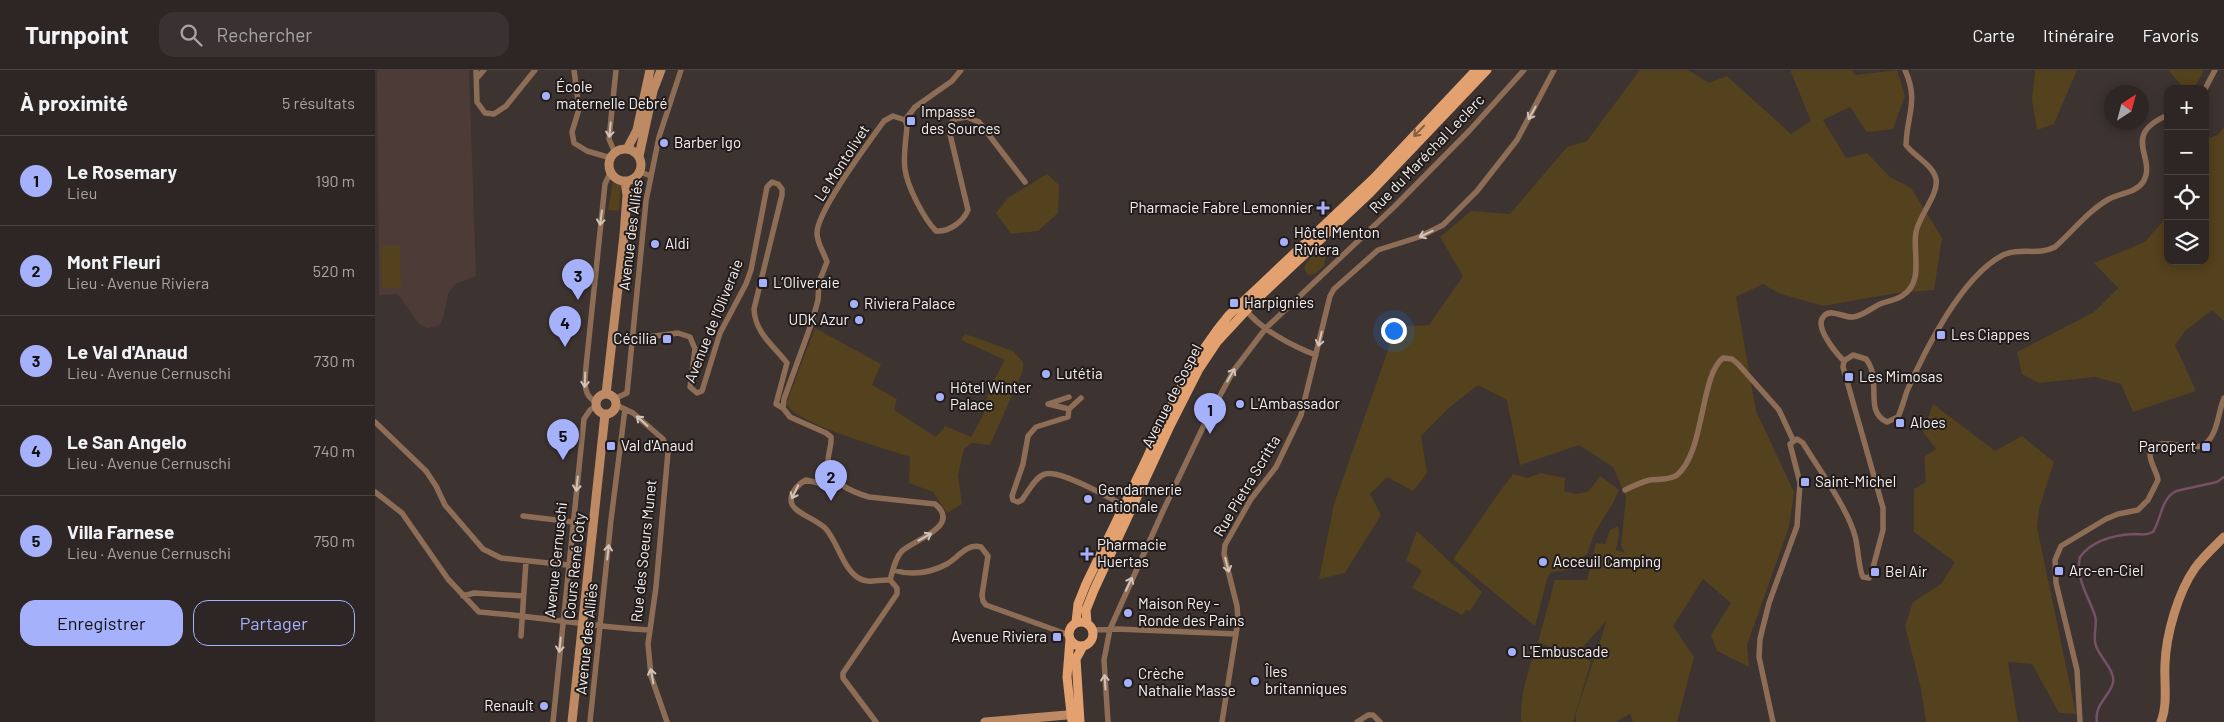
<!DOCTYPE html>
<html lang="fr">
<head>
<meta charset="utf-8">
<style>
  :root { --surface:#2e2625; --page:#3a3232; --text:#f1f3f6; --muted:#a7a5a7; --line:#494342; --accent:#a6b1fc }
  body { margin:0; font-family:Barlow,sans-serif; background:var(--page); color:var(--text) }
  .controls { position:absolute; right:15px; top:15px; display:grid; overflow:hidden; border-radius:10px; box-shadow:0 2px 12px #0003 }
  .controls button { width:45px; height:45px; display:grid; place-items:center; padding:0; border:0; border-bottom:1px solid var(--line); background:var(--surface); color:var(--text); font:25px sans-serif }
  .compass { position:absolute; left:1729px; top:15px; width:45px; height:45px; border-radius:50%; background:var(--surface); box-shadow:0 2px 12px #0003; rotate:36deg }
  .you { position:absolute; left:1018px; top:260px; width:18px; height:18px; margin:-12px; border:4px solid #fff; border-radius:50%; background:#1a73e8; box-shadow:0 0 0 8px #1a73e833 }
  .badge { display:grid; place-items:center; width:32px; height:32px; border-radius:50%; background:var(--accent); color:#111; font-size:16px; font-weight:700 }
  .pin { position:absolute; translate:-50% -41px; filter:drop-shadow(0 1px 2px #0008) }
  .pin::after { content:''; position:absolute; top:26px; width:18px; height:15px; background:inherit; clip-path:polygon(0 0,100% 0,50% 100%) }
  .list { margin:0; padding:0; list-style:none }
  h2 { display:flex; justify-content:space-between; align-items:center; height:65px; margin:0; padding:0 20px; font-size:21px }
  h2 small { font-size:16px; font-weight:400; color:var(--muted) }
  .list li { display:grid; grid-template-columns:32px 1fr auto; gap:15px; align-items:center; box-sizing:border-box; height:90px; padding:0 20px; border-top:1px solid var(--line) }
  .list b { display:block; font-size:19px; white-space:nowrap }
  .list p { margin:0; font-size:16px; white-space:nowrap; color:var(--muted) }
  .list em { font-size:16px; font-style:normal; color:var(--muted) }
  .actions { display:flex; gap:10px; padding:15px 20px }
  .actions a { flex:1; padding:11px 0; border:1px solid var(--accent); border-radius:15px; text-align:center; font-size:18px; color:var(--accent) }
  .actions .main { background:var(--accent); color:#111 }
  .icon { flex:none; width:28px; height:28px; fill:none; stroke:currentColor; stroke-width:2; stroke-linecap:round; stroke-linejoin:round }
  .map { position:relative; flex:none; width:1849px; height:652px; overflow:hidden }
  header { display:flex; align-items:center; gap:30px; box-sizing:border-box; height:70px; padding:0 25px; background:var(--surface); border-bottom:1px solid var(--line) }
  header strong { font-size:24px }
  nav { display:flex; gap:28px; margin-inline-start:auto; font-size:18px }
  .search { width:350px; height:45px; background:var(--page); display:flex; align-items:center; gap:12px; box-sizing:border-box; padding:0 18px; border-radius:15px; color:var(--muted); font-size:19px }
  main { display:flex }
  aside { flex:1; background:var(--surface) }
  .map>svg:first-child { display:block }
</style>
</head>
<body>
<header>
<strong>Turnpoint</strong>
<div class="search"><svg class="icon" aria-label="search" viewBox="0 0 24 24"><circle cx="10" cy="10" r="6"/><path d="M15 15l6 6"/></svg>Rechercher</div>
<nav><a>Carte</a><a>Itinéraire</a><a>Favoris</a></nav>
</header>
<main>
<aside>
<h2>À proximité<small>5 résultats</small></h2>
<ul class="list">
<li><span class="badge">1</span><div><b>Le Rosemary</b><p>Lieu</p></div><em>190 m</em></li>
<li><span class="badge">2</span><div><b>Mont Fleuri</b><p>Lieu · Avenue Riviera</p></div><em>520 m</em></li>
<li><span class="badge">3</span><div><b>Le Val d'Anaud</b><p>Lieu · Avenue Cernuschi</p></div><em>730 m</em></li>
<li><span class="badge">4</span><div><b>Le San Angelo</b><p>Lieu · Avenue Cernuschi</p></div><em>740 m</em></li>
<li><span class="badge">5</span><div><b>Villa Farnese</b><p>Lieu · Avenue Cernuschi</p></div><em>750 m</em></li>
</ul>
<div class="actions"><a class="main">Enregistrer</a><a>Partager</a></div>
</aside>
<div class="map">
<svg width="1849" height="652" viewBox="0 0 1849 652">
  <rect width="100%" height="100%" fill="#3d3331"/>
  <path fill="#4c3b37" d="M2,0H94L101,206L80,214L73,224L69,245L64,256L52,258L43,253L23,224L4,225Z"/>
  <path fill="#54411d" d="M1265,0H1313L1334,13L1352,6L1416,64L1436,51L1415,0H1477L1480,5L1522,0L1530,26L1518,59L1492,62L1475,37L1448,50L1471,88L1492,83L1515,107L1536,118L1567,168L1559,220L1522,223L1448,236L1403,223L1388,214L1361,227L1381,341L1419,422L1414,457L1372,575L1374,597L1342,581L1336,565L1356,533L1328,509L1298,556L1319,587L1302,652H1258L1255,644L1240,652H1201V643L1232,550L1206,579L1216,592L1198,652H1146C1145,626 1152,603 1161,578L1183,585L1192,584L1163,572L1180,510H1212L1221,473L1230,474L1235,460L1243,456L1244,464L1241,480L1250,483L1246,476L1251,427L1238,397L1204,375L1145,395L1132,330L1103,315L1075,337L1046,366L1052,403L1038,421L1012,407L995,424L1006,445L970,503L944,509L959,434L1021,257L1054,255L1088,206L1065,167L1096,141L1135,144L1192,77L1212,71Z
    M1660,0H1702L1679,54L1662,60L1657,29Z
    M1793,0H1829L1819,19H1810Z
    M1849,57V251L1837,240L1810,261L1800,275L1821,321L1758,342L1746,314L1720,307L1664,313L1647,304L1642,282L1719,242L1743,218L1719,193L1770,172L1793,145V191H1830V61L1834,68L1843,65Z
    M672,104L684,115L683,143L663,161L636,164L621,143L633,128Z
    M238,111L246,115L244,141L233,140Z
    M6,176H25L26,218H7Z
    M946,184L951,187L949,196L940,204L933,205L929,199C932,190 937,185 946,184Z
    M440,258L506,294L497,315L522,329L519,340L561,367L570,356L596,367L608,345L614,319L630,290L586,270L590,264L638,281L648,292V301L615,375L597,373L589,379L583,405L587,434L572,443L558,422L534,413L535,387C509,378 424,355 411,334Z
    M1558,334L1620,381L1647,366L1679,392L1664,439L1662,457L1701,644L1684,643L1657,594L1633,592L1643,652H1551L1546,619L1530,556L1538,532L1566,514L1580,492L1539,462V419L1551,412L1549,387L1561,379L1548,362Z
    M1166,403L1190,408L1189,421L1201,424L1213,422L1225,406L1244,420L1238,433L1220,462L1212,484L1205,489H1197L1193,500L1176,502L1172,509L1160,556L1078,489C1098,461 1117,431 1138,404L1152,408Z
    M1042,461L1107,522L1095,541L1091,540L1087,545L1037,518L1047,501L1031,490Z"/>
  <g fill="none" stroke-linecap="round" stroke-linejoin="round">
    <path stroke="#765063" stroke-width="2.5" d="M1722,652C1718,633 1741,622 1738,607C1736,596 1725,587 1721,576C1717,566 1723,556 1720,546C1714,527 1700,508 1705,487C1717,471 1738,465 1759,464C1767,464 1770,466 1778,462C1787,448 1785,430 1801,421L1842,412L1849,407"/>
    <path stroke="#8d6d55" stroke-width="5.5" d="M101,0L102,32L110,43L119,44L131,36L160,0
      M199,0L204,39L197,62L199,73L212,81L236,88
      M102,8L109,0
      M1830,19L1840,0
      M530,50L540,37L577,11L586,0
      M240,83L234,69L241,0
      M265,102L276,106
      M871,240C885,259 919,277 941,285
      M257,269L303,263L315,267L320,279L315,317L322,323L327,321L345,263L371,214L376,200L392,117L397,112L403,114L407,119V125L379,239C380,263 398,275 412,293L401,334L408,338L415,347L451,363L456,367C457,375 453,383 453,391C451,411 477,422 494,427L560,434C587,456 539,470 527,481C520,488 518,500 515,510
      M1469,291C1461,283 1438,256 1449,246C1456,238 1469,248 1478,247C1488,246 1496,238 1505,234C1512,231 1521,230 1527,226C1550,212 1537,182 1541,162C1544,146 1564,124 1561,109C1558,95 1539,86 1531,75C1532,44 1544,31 1530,0
      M694,327L673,334L694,339L693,347L661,357L653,366L648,394L637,426L638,430L643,432L647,430C653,422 660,407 670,404C685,399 735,428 750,436
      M239,329L252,323L271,131L284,67L306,0
      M221,332C207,325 210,310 211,297L230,114L236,101
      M241,335L258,343L288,369L293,382L281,517L273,574L276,606L292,652
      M408,338L409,329L437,252L443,230L444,212L452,192C449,182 442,174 442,163C442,141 494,72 509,51L518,46L530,50L532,56C531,70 528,86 530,99C532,116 549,149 561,161C574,162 588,152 593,140L574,60L575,54L580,49L592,47L604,52L650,112
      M694,339L706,328
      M0,352L51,401L61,416L70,435L108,479L126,488L193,495
      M460,410L452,415L431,410C423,414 413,424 417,434C420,443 443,450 451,459C463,473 467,496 482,507C493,515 503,509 515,510
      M1250,420C1258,416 1267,412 1275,410C1284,409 1295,410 1302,405C1330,382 1325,305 1348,288L1357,289L1363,294L1404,340L1418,370
      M0,422L27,443L73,509L104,542C162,546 217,557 275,560
      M148,446L198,452
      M518,500C537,506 555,503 572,494C583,488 591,473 606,477L613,486L607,525L608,531L611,535L694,565
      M88,526L99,523L148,526
      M718,560L742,559L861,564
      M146,566L151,491
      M178,652L209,349L215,340L221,336
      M215,652L236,450L250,339
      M501,652L468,608V603L522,524V518L515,510
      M733,652L729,590L735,559L788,441L830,353L859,300L891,258L1020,136L1095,60L1149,0
      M847,652L863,551L862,536L849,484L850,475L876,429L901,397L926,345L955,226L959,219L1003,180L1044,167L1068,155L1102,121L1142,70L1179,0
      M982,652L993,645H998L1005,652
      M1398,652L1384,587L1385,569L1394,533L1422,456L1425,413L1415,374L1422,369L1428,373C1443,398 1473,439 1480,466C1483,476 1484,501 1488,507L1494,508L1496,505L1508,460V438L1468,297L1469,291L1478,285L1491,289C1508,311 1488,341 1512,352L1523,347C1527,338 1529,330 1532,321C1550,280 1587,206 1628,185C1645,177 1663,186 1680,177C1697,162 1714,140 1734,129C1745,123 1761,123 1768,112C1783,88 1744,66 1793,45
      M1705,652L1702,600L1681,513L1680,490L1686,476L1731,449L1743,444L1763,440L1773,430L1783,410C1782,402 1775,393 1775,384C1776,362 1817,384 1830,374C1843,364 1843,342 1849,328"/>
    <path stroke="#bd8a64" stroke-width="9" d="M252,79L262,60L275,0
      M234 95a16 16 0 1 1 32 0a16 16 0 1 1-32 0Z
      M264,86L278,21L286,0
      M231,324L249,165L252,125L250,111
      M221 334a10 10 0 1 1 20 0a10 10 0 1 1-20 0Z
      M197,652L230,344
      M610,652L704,644
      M1786,652C1793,634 1789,613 1790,594C1791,565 1803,522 1820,498C1828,487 1839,477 1849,467"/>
    <path stroke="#e2a16f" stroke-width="9" d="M694 564a12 12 0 1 1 24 0a12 12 0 1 1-24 0Z
      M701,552L703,534L711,514C731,472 751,431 771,390C794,339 818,288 854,245L999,108L1101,0
      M712,553L711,540L719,520L794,358L824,299L842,272L880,231L995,123L1112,0
      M695,569L692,607L697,652
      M705,652L701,589L708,576"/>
  </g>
  <defs><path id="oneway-shaft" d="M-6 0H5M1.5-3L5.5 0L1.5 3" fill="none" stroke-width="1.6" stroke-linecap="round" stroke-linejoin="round" transform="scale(1.25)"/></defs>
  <g stroke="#d2c3b9">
    <use href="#oneway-shaft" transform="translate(1157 43) rotate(119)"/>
    <use href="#oneway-shaft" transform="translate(235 60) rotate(95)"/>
    <use href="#oneway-shaft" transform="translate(226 148) rotate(97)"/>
    <use href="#oneway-shaft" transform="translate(1051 164) rotate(154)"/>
    <use href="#oneway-shaft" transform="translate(945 269) rotate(103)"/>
    <use href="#oneway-shaft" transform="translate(856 305) rotate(-60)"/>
    <use href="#oneway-shaft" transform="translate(210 310) rotate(92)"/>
    <use href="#oneway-shaft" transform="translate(267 351) rotate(-138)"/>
    <use href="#oneway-shaft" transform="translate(202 414) rotate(96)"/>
    <use href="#oneway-shaft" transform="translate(420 422) rotate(115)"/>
    <use href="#oneway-shaft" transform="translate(550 467) rotate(-29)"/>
    <use href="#oneway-shaft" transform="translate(233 482) rotate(-84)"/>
    <use href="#oneway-shaft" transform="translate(852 495) rotate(76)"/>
    <use href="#oneway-shaft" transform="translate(754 514) rotate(-65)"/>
    <use href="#oneway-shaft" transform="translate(185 575) rotate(96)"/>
    <use href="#oneway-shaft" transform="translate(277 606) rotate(-100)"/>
    <use href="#oneway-shaft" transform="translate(730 612) rotate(-94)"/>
  </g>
  <use stroke="#825e45" href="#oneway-shaft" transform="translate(1044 61) rotate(134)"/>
  <g fill="#a6b1fc" stroke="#211c1b" stroke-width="2">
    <circle cx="171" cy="26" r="5"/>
    <rect x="531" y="46" width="10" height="10" rx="2.5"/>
    <circle cx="289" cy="73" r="5"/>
    <path d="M945.5 130.5h5v5h5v5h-5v5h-5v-5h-5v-5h5z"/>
    <circle cx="909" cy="172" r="5"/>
    <circle cx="280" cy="174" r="5"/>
    <rect x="383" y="208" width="10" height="10" rx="2.5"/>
    <rect x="854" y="228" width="10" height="10" rx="2.5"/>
    <circle cx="479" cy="234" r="5"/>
    <circle cx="484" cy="250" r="5"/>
    <rect x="1561" y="260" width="10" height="10" rx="2.5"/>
    <rect x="287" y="264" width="10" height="10" rx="2.5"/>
    <circle cx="671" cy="304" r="5"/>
    <rect x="1469" y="302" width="10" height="10" rx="2.5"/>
    <circle cx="565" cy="327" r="5"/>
    <circle cx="865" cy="334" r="5"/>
    <rect x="1520" y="348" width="10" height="10" rx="2.5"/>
    <rect x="231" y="371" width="10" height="10" rx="2.5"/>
    <rect x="1826" y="372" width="10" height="10" rx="2.5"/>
    <rect x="1425" y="407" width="10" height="10" rx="2.5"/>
    <circle cx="713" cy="429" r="5"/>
    <path d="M709.5 476.5h5v5h5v5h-5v5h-5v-5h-5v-5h5z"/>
    <circle cx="1168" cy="492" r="5"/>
    <rect x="1679" y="496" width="10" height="10" rx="2.5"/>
    <rect x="1495" y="497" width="10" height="10" rx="2.5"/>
    <circle cx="753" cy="543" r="5"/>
    <rect x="677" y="562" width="10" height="10" rx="2.5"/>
    <circle cx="1137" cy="582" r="5"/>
    <circle cx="880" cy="611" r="5"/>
    <circle cx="753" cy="613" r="5"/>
    <circle cx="169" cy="636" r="5"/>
  </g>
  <g text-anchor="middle" stroke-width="4" stroke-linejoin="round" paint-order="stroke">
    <g font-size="15" fill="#f7f1ef" stroke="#211c1b" text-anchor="start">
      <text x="181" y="22">École<tspan x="181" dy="17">maternelle Debré</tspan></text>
      <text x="546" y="47">Impasse<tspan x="546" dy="17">des Sources</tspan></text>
      <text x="299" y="78">Barber Igo</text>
      <text x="938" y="143" text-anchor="end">Pharmacie Fabre Lemonnier</text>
      <text x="919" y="168">Hôtel Menton<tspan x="919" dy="17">Riviera</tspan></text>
      <text x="290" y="179">Aldi</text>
      <text x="398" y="218">L’Oliveraie</text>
      <text x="869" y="238">Harpignies</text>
      <text x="489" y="239">Riviera Palace</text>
      <text x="474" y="255" text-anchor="end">UDK Azur</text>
      <text x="1576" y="270">Les Ciappes</text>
      <text x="282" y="274" text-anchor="end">Cécilia</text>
      <text x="681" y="309">Lutétia</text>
      <text x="1484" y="312">Les Mimosas</text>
      <text x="575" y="323">Hôtel Winter<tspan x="575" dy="17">Palace</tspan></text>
      <text x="875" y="339">L'Ambassador</text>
      <text x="1535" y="358">Aloes</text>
      <text x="246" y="381">Val d'Anaud</text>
      <text x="1821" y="382" text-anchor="end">Paropert</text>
      <text x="1440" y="417">Saint-Michel</text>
      <text x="723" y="425">Gendarmerie<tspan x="723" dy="17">nationale</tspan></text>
      <text x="722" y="480">Pharmacie<tspan x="722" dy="17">Huertas</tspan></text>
      <text x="1178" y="497">Acceuil Camping</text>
      <text x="1694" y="506">Arc-en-Ciel</text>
      <text x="1510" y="507">Bel Air</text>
      <text x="763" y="539">Maison Rey -<tspan x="763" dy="17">Ronde des Pains</tspan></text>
      <text x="672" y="572" text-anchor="end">Avenue Riviera</text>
      <text x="1147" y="587">L'Embuscade</text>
      <text x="890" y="607">Îles<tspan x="890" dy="17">britanniques</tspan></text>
      <text x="763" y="609">Crèche<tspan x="763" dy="17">Nathalie Masse</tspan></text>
      <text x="159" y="641" text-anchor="end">Renault</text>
    </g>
    <g font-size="15" fill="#f7f1ef" stroke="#211c1b">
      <text transform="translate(1052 84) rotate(-46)" y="5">Rue du Maréchal Leclerc</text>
      <text transform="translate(467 93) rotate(-57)" y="5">Le Montolivet</text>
      <text transform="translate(256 165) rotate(-83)" y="5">Avenue des Alliés</text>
      <text transform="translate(339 251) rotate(-68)" y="5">Avenue de l'Oliveraie</text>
      <text transform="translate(797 326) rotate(-63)" y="5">Avenue de Sospel</text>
      <text transform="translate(872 416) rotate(-59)" y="5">Rue Pietra Scritta</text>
      <text transform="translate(269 481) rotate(-84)" y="5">Rue des Soeurs Munet</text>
      <text transform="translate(181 490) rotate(-84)" y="5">Avenue Cernuschi</text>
      <text transform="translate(200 496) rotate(-84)" y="5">Cours René Coty</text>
      <text transform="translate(212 569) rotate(-84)" y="5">Avenue des Alliés</text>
    </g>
  </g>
</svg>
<div class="controls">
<button>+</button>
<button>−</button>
<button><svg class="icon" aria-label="locate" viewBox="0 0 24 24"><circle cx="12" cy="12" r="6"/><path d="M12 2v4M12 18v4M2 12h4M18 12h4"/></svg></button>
<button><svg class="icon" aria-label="layers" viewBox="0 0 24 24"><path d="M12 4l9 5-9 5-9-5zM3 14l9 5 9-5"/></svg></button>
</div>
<svg class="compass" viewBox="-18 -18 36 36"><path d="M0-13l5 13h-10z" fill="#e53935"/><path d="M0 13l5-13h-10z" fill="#a7a5a7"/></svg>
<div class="you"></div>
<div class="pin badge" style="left:835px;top:364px">1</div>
<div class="pin badge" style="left:456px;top:431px">2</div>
<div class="pin badge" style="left:203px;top:230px">3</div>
<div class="pin badge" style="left:190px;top:277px">4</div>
<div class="pin badge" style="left:188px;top:390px">5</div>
</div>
</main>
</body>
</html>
